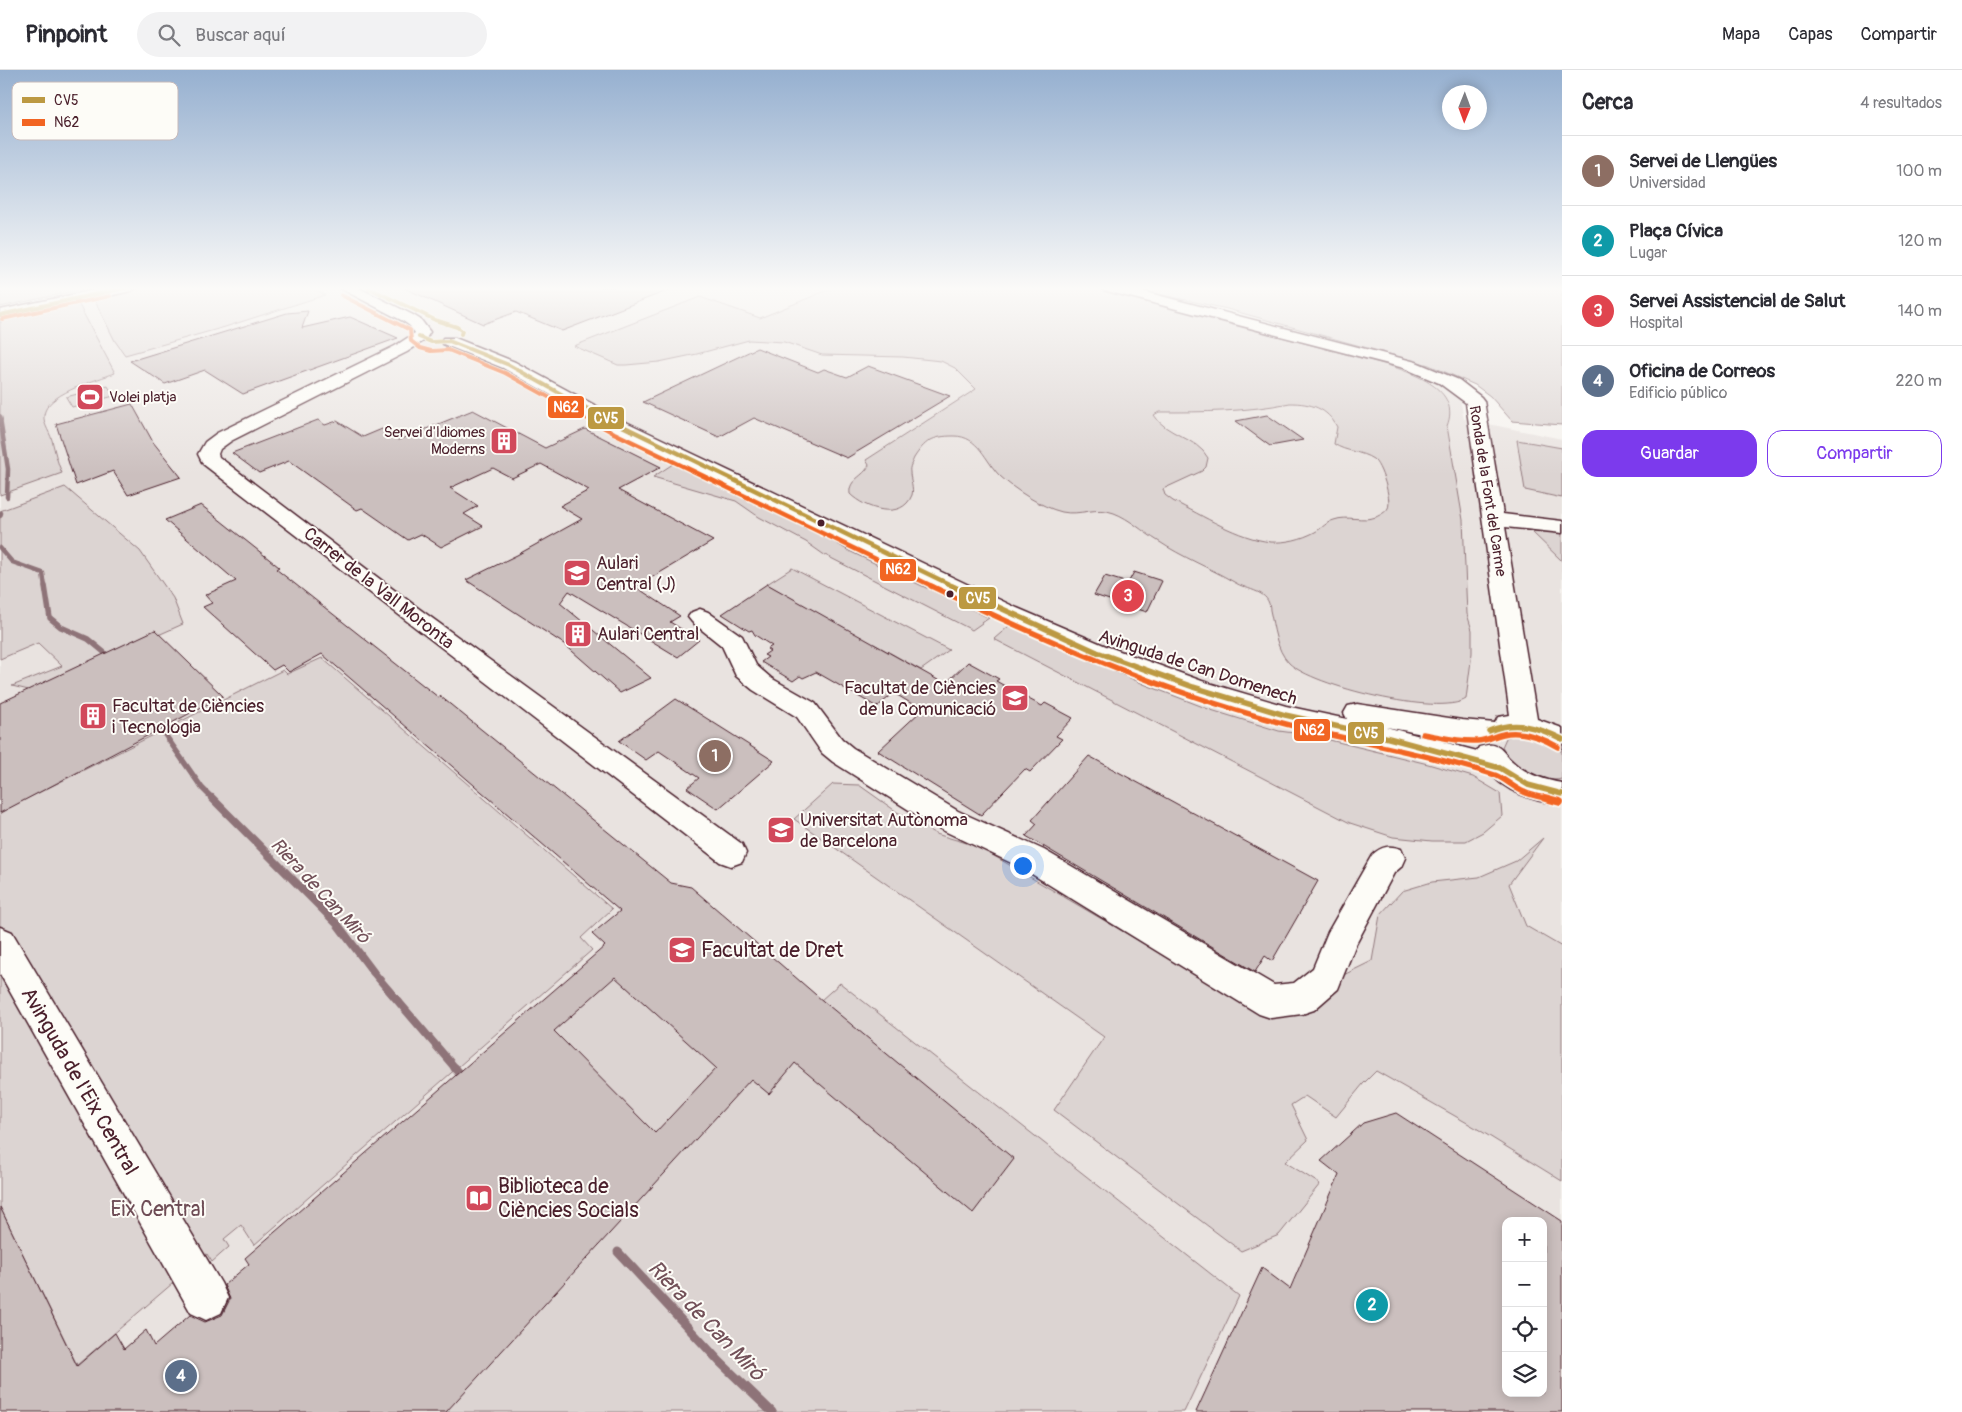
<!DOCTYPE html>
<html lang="es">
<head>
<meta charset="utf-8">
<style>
  :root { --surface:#fff; --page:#f2f2f3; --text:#2b2b33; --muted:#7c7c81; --line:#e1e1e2; --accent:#7c3aed }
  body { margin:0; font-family:Pangolin,sans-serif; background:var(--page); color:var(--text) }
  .controls { position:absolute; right:15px; bottom:15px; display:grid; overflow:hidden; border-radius:10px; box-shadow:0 2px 12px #0003 }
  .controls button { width:45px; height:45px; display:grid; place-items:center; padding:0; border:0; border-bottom:1px solid var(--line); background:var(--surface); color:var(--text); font:25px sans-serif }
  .compass { position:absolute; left:1442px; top:15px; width:45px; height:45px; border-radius:50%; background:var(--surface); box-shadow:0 2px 12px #0003; rotate:181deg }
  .you { position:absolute; left:1022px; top:795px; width:18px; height:18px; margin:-12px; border:4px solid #fff; border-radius:50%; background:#1a73e8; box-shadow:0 0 0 8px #1a73e833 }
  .badge { display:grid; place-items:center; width:32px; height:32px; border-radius:50%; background:var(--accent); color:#fff; font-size:16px; font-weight:700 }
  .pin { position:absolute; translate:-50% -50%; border:2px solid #fff; box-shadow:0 1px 5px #0006 }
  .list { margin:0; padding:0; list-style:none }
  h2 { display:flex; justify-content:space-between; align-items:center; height:65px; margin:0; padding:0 20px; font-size:21px }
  h2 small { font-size:16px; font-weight:400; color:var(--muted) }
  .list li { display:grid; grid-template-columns:32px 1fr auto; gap:15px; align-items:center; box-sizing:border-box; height:70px; padding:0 20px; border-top:1px solid var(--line) }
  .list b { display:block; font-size:19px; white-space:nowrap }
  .list p { margin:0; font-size:16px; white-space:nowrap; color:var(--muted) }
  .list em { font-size:16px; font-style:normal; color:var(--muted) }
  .actions { display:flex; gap:10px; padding:15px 20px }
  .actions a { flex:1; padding:11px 0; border:1px solid var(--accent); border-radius:15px; text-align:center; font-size:18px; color:var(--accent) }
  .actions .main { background:var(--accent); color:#fff }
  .icon { flex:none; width:28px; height:28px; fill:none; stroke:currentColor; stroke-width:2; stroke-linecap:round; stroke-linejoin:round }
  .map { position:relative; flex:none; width:1562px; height:1342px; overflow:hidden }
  header { display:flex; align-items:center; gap:30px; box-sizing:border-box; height:70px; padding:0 25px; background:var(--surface); border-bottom:1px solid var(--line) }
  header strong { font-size:24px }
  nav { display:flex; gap:28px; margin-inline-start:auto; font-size:18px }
  .search { width:350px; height:45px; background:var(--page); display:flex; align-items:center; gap:12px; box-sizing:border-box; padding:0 18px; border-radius:28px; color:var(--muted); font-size:19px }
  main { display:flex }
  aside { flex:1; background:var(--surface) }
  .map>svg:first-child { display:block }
</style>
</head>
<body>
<header>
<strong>Pinpoint</strong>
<div class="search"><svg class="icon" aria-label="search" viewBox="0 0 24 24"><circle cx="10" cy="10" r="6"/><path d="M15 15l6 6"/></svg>Buscar aquí</div>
<nav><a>Mapa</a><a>Capas</a><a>Compartir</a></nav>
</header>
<main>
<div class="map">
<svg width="1562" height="1342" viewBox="0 0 1562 1342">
  <rect width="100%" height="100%" fill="#f6f3ef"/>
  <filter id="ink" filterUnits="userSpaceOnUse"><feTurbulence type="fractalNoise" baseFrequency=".02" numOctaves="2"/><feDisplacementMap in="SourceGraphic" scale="10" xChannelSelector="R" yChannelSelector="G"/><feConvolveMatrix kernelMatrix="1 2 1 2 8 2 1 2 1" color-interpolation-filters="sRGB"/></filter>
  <g filter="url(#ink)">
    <path fill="#e9e3e0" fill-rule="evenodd" d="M149,217H1092L1406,298L1436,309L1460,328L1464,349L1562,369V1342H0V249ZM1506,1151H1543V1323H1506Z"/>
    <path fill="#dcd4d2" stroke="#937a7e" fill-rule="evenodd" d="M0,217H94L0,237Z
      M146,217H311L325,225L225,257L125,285L115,271L94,229Z
      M835,217H1092L1387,295C1412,303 1462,319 1447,356L1463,450L1467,544L1472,560V583L1466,629C1440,647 1312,616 1289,593C1276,580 1274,557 1270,540C1270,520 1248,521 1234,512C1210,498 1182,487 1158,471C1143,462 1130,449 1114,443C1096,436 1080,446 1062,442C1041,437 1015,420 1000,406C985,391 979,366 954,366C932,366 925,371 914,388C912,393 909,397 910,402C910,409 914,418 912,425C902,451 865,439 850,424C848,409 864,407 869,395L866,390L976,319L955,298L941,291L903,287L822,285L784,272L749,270L697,284L659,292L626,295H618L574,276L700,227L760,248ZM1290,333C1311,333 1327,338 1337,357L1334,374C1346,382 1361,381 1373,389C1381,394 1392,430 1388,438C1386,442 1380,445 1376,447C1363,452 1347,445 1334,450C1327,452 1322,458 1315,462C1302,469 1286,473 1271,472C1237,468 1204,446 1173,431L1165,425L1163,419L1202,401L1206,397L1208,388C1197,367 1165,365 1154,345L1159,342C1205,342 1245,342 1290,333Z
      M1127,217H1562V355L1512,351L1490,326L1475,315L1429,295L1227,239Z
      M78,233L115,303C97,310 52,322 45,341C41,352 49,360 52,370C55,382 57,392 62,403L0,425V253C13,242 59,237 78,233Z
      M108,316L114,326L72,337L66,327Z
      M1517,370L1562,378V428L1525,420Z
      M676,392L787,444L849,481L989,548L972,560L823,484L806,472L759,447L736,431L653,407Z
      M65,417L140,481L173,528L183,554L33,621L12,616L62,596L38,573L0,589V441Z
      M1530,460L1562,463V491Z
      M792,498L949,580L921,600L874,574L858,587L806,537L767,514Z
      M1009,556L1146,615L1211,640L1279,661L1309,665L1428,694L1473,707L1500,723L1502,746L1483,762L1466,771H1432L1393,767L1350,753L994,569Z
      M322,588L612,839L581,868L592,880L254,1175L241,1155L224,1169L229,1177L212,1192L207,1184L77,1295L0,1137V742L283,600L287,604Z
      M1516,665C1534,665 1548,672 1562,682V709C1540,714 1510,698 1502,677L1506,668Z
      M833,714L859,715L897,742L936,764L977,776L1264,944L1372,891L1380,845L1402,821L1432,812L1479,807L1516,791L1543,768L1509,814L1526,856L1562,877V1111L1476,1058L1376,1001L1363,1014L1336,1047L1305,1026L1291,1035L1308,1070L1285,1092L1320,1114L1279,1165L1241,1181L1054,1040L1104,967L794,749Z
      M620,894L811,939L840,913L1239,1226L1184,1342H425L544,962Z"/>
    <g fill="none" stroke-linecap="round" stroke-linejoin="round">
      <path stroke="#8e7378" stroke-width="4" d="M0,346L1,350"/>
      <path stroke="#8e7378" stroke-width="4.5" d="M0,348L8,399L7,427
        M0,446L1,443
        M0,478L12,492L43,503L45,517"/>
      <path stroke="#8e7378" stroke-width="5.5" d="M45,516L50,548L61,557L88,569L105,583
        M161,659L202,718L213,729"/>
      <path stroke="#8e7378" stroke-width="8" d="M212,728L338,855L374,903L456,999"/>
      <path stroke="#8e7378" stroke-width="9" d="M455,998L459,1003
        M618,1182L720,1292L772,1342"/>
    </g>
    <path fill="#cbbfbe" stroke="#4a1f2b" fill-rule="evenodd" d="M402,217H671L672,219L562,261L516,242L483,254Z
      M308,241L302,258L350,247L398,268L243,324L205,300L165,314L130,291L287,243Z
      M757,278L818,302L824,299L847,307L868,296L950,326L847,388L754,348L719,367L643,332Z
      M132,334L153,372L181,407L128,425L113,401L76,415L56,354Z
      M473,340L545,378L585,359L661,397L618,420L713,471L636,517L680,546L670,552L699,570L678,587L569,521L560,533L651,608L620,623L564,574L466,510L517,485L582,449L560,436L589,420L541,394L512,408L493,398L450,418L478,436L464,444L483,456L441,477L421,464L408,470L362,438L357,440L289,391L259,403L232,383L318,350L325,355L337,351L363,367L382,359L399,370Z
      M1267,345L1303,370L1270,376L1236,351Z
      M201,435L279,497L276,499L438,627L440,626L671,813L691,817L823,931L1014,1089L973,1143L795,993L769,1024L751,1009L446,1342H0V1137L77,1296L115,1263L124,1279L146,1260L154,1276L190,1245L205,1252L222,1245L230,1229L224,1215L249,1194L245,1188L605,876L592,864L620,841L322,584L289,602L282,595L273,600L203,537L212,533L205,525L236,511L165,450ZM615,907L716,998L655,1063L554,961Z
      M1134,502L1162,511L1147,542L1094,525L1105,506L1128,513Z
      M767,514L945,614L968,592L999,609L996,611L1019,624L1042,636L1045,633L1073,648L1056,666L1062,669L1030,702L1025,699L981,745L878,681L922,640L894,623L877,637L816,602L803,608L800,606L793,611L761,592L768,587L764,585L770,581L767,579L772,576L755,565L752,560L749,561L722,544Z
      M155,560L223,626L0,743V633Z
      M676,629L774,691L718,739L687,718L699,708L659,681L646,690L619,671Z
      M1089,686L1318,811L1272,891L1265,886L1255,902L1026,766L1037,754L1032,750Z
      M1396,1043L1562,1151V1342H1196L1262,1198L1290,1219L1339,1105L1321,1091L1363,1053ZM1506,1151H1543V1323H1506Z"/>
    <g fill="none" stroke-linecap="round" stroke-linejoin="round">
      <defs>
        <path id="minor" d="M109,217H138L131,221L0,250V240Z
          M338,217H357L413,245L421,250L430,262L425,270L407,282L231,371L220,379L218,384L219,387L414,535L742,774L746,783L742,792L731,796L720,792L203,394L198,384L205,372L217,363L395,276L415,263L410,256L403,251Z
          M1101,217H1126L1416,292L1459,310L1481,327L1484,331L1503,444L1562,451V463L1505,457L1537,649L1562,658V679L1532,667L1502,662L1499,668C1469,677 1417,662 1386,657L1477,681L1479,677C1486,675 1492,673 1498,677C1503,680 1507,687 1512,691C1526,704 1543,710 1562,713V735C1537,732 1511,724 1492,706L1385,677L1285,655L1184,623L1088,588L1001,548L612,359L503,298L443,274L441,271L443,268H455L515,292L624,351L1017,538L1106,576L1202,611L1286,636L1347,649L1344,643L1348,636L1357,634L1462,650L1495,653L1498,647L1510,645L1466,333L1439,313L1404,298L1103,220Z
          M700,539L708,542L742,566L756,595L771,608L815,633L842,669L853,678L958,741L1044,780L1274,915L1294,913L1313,898L1328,862L1372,785C1382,776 1389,775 1401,779L1405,788L1401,797L1394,803L1355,876L1338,919L1314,940L1302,944L1271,948L1259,944L1022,798L936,757L833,692L822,683L797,647L753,620L736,606L722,576L692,552L688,547L692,542Z
          M0,857L12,862L221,1213L228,1228L221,1243L206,1250L191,1243L0,904Z"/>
      </defs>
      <use href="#minor" stroke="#4a1f2b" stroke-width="3"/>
      <use href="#minor" fill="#fdfcf7" fill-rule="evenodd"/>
      <defs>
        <path id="bus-1-far2" d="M367,217L435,250L457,257L462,261L461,264
          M0,245L129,217
          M419,267L431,272L449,271L509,295L608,350"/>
        <path id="bus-1-far1" d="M606,348L955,517"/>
        <path id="bus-1" d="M952,516L1097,582L1193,617L1285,645L1385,667L1500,698L1528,715L1562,724
          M1489,661C1515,650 1538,657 1562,669"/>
        <path id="bus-2-far3" d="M341,225L410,260L411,271L420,278L431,281L448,280L505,303L590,350
          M2,249L110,226"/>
        <path id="bus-2-far2" d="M587,348L614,363L934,517"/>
        <path id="bus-2-far1" d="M931,516C1045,570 1160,621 1282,653C1353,672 1426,683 1495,705C1505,709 1514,718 1524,722C1532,726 1541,727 1550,729
          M1423,664C1441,667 1459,672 1477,671C1487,671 1493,666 1503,664C1522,659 1542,668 1558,677"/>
        <path id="bus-2" d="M1545,728L1560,732"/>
      </defs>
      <use href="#bus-1-far2" stroke="#fdfcf7" stroke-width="5.5"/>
      <use href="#bus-1-far1" stroke="#fdfcf7" stroke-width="7"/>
      <use href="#bus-1" stroke="#fdfcf7" stroke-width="9"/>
      <use href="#bus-2-far3" stroke="#fdfcf7" stroke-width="5.5"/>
      <use href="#bus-2-far2" stroke="#fdfcf7" stroke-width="7"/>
      <use href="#bus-2-far1" stroke="#fdfcf7" stroke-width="9"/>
      <use href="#bus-2" stroke="#fdfcf7" stroke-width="11"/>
      <use href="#bus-1-far2" stroke="#bc9942" stroke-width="4"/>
      <use href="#bus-1-far1" stroke="#bc9942" stroke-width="4.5"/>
      <use href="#bus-1" stroke="#bc9942" stroke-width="5.5"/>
      <use href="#bus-2-far3" stroke="#f26522" stroke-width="4"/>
      <use href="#bus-2-far2" stroke="#f26522" stroke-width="4.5"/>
      <use href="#bus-2-far1" stroke="#f26522" stroke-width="5.5"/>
      <use href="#bus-2" stroke="#f26522" stroke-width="8"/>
    </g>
  </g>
  <linearGradient id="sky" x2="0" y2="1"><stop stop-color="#96b0d0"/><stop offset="0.54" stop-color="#fbfaf8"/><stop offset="1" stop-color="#fbfaf8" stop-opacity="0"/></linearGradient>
  <rect width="1562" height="405" fill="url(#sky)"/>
  <defs>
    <symbol id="stadium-square" viewBox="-11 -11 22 22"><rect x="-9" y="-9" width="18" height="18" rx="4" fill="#d1495b" stroke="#fdfcf7"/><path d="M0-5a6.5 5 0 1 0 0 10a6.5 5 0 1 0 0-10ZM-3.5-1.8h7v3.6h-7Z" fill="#fff"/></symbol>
    <symbol id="building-square" viewBox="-11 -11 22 22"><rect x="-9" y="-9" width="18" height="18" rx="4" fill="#d1495b" stroke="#fdfcf7"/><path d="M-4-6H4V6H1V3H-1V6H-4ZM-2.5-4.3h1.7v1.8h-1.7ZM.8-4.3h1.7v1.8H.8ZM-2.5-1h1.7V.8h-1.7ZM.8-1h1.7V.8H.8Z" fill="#fff"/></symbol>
    <symbol id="university-square" viewBox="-11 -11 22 22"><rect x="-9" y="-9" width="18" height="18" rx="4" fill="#d1495b" stroke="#fdfcf7"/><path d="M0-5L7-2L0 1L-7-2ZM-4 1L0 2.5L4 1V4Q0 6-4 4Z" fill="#fff"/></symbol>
    <symbol id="library-square" viewBox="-11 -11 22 22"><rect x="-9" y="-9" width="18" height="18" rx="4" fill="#d1495b" stroke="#fdfcf7"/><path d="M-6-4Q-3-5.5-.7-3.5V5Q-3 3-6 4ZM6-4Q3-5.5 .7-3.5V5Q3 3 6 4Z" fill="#fff"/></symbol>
  </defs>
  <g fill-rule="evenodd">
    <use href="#stadium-square" x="74" y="311" width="32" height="32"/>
    <use href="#building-square" x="488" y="355" width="32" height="32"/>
    <use href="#university-square" x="561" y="487" width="32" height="32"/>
    <use href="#building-square" x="562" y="548" width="32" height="32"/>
    <use href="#university-square" x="999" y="612" width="32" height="32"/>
    <use href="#building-square" x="77" y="630" width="32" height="32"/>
    <use href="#university-square" x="765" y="744" width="32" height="32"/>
    <use href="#university-square" x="666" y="864" width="32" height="32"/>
    <use href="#library-square" x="463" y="1112" width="32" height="32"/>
  </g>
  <g fill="#4a1f2b" stroke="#fdfcf7" stroke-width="2">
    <circle cx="821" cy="453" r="4.5"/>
    <circle cx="950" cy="524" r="4.5"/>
  </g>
  <g text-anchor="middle" stroke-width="4" stroke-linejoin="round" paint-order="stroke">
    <g font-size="15" fill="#4a1f2b" stroke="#fdfcf7" text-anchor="start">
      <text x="109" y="332">Volei platja</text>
      <text x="485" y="367" text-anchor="end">Servei d'Idiomes<tspan x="485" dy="17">Moderns</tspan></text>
    </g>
    <g font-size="15" fill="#4a1f2b" stroke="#fdfcf7">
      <text transform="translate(1488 421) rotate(81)" y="5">Ronda de la Font del Carme</text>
    </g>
    <g font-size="18" fill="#4a1f2b" stroke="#fdfcf7" text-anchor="start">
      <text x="596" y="499">Aulari<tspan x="596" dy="21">Central (J)</tspan></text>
      <text x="597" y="570">Aulari Central</text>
      <text x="996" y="624" text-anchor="end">Facultat de Ciències<tspan x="996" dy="21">de la Comunicació</tspan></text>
      <text x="112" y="642">Facultat de Ciències<tspan x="112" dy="21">i Tecnologia</tspan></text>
      <text x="800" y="756">Universitat Autònoma<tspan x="800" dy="21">de Barcelona</tspan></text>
    </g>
    <g font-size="18" fill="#4a1f2b" stroke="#fdfcf7">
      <text transform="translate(379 518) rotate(38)" y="6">Carrer de la Vall Moronta</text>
      <text transform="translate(1198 597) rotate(18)" y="6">Avinguda de Can Domenech</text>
    </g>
    <g font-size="19" font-style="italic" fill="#725058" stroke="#fdfcf7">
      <text transform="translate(321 820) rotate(47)" y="7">Riera de Can Miró</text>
    </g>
    <g font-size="21" fill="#4a1f2b" stroke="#fdfcf7" text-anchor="start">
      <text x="701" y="887">Facultat de Dret</text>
      <text x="498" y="1123">Biblioteca de<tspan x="498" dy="24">Ciències Socials</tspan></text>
    </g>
    <g font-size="21" fill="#4a1f2b" stroke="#fdfcf7">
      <text transform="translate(80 1011) rotate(60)" y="7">Avinguda de l'Eix Central</text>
    </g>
    <g font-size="21" fill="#6e4c55" stroke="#fdfcf7">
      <text x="158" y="1146">Eix Central</text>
    </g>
    <g font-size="22" font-style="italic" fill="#725058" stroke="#fdfcf7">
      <text transform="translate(707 1250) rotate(46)" y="8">Riera de Can Miró</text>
    </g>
  </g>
  <rect x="12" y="12" width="166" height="58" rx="8" fill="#fdfcf7" stroke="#c7baba" stroke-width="1"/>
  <rect x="22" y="27" width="23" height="6" fill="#bc9942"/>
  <rect x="22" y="49" width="23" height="7" fill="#f26522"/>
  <g font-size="14" fill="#4a1f2b">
    <text x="54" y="35">CV5</text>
    <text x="54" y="57">N62</text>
  </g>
  <g stroke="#fdfcf7" stroke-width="2">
    <rect x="547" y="325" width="38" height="24" rx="5" fill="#f26522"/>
    <rect x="587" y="336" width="38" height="24" rx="5" fill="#bc9942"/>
    <rect x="879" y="488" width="38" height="24" rx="5" fill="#f26522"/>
    <rect x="958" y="516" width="39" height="24" rx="5" fill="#bc9942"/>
    <rect x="1293" y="648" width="38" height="24" rx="5" fill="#f26522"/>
    <rect x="1347" y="651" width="38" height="24" rx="5" fill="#bc9942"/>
  </g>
  <g font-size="14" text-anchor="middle" font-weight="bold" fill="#fff">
    <text x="566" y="342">N62</text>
    <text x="606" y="353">CV5</text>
    <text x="898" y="504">N62</text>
    <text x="978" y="533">CV5</text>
    <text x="1312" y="665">N62</text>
    <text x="1366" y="668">CV5</text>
  </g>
</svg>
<div class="controls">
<button>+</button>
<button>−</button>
<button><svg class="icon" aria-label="locate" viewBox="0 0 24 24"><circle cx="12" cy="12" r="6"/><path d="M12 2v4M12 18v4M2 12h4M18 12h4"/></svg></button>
<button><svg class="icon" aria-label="layers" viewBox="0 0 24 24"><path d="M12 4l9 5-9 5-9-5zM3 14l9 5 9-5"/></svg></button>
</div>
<svg class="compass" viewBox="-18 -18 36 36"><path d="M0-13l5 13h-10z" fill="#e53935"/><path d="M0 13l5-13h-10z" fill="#7c7c81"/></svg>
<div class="you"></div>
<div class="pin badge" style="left:715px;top:686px;background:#8d6e63">1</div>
<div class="pin badge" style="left:1372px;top:1235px;background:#0f9aa8">2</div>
<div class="pin badge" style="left:1128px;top:526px;background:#e0444e">3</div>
<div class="pin badge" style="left:181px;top:1306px;background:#5c6f8a">4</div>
</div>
<aside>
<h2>Cerca<small>4 resultados</small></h2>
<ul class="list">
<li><span class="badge" style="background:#8d6e63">1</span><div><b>Servei de Llengües</b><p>Universidad</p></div><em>100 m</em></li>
<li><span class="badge" style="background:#0f9aa8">2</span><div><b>Plaça Cívica</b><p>Lugar</p></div><em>120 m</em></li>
<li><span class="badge" style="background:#e0444e">3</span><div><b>Servei Assistencial de Salut</b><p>Hospital</p></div><em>140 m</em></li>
<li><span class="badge" style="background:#5c6f8a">4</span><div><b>Oficina de Correos</b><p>Edificio público</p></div><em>220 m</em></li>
</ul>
<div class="actions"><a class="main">Guardar</a><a>Compartir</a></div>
</aside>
</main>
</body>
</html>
